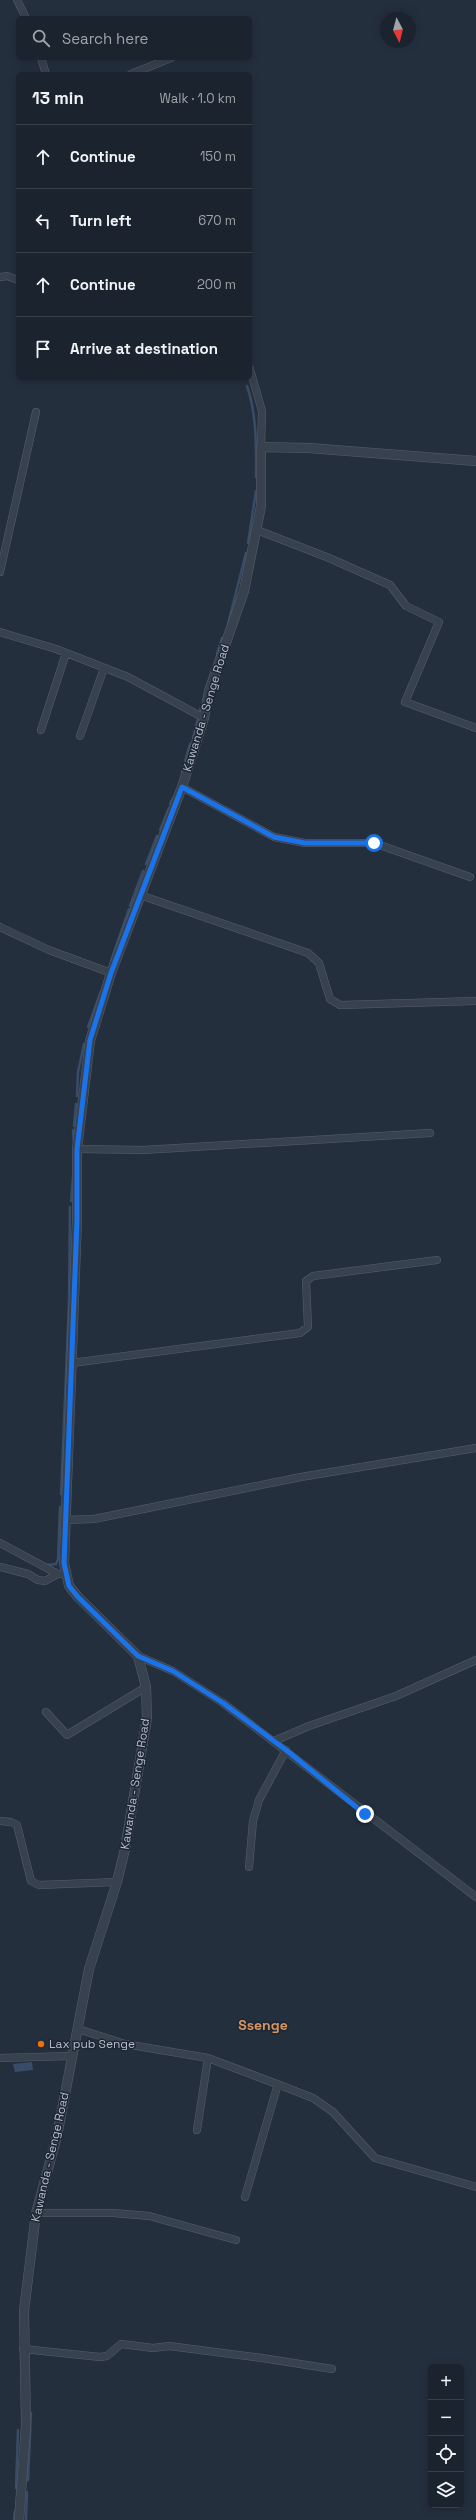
<!DOCTYPE html>
<html lang="en">
<head>
<meta charset="utf-8">
<style>
  :root { --surface:#1b232e; --page:#242b36; --text:#f1f3f6; --muted:#a0a4aa; --line:#39404a }
  body { margin:0; font-family:"Space Grotesk",sans-serif; background:var(--page); color:var(--text) }
  .controls { position:absolute; right:12px; bottom:12px; display:grid; overflow:hidden; border-radius:6px; box-shadow:0 2px 10px #0003 }
  .controls button { width:36px; height:36px; display:grid; place-items:center; padding:0; border:0; border-bottom:1px solid var(--line); background:var(--surface); color:var(--text); font:20px sans-serif }
  .compass { position:absolute; left:380px; top:12px; width:36px; height:36px; border-radius:50%; background:var(--surface); box-shadow:0 2px 10px #0003; rotate:173deg }
  .stop { position:absolute; width:12px; height:12px; margin:-9px; border:3px solid #1a73e8; border-radius:50%; background:#fff }
  .stop.end { background:#1a73e8; border-color:#fff; box-shadow:0 1px 4px #0008 }
  .list { margin:0; padding:0; list-style:none }
  h2 { display:flex; justify-content:space-between; align-items:center; height:52px; margin:0; padding:0 16px; font-size:17px }
  h2 small { font-size:13px; font-weight:400; color:var(--muted) }
  .list li { display:grid; grid-template-columns:26px 1fr auto; gap:12px; align-items:center; box-sizing:border-box; height:64px; padding:0 16px; border-top:1px solid var(--line) }
  .list b { display:block; font-size:15px; white-space:nowrap }
  .list em { font-size:13px; font-style:normal; color:var(--muted) }
  .icon { flex:none; width:22px; height:22px; fill:none; stroke:currentColor; stroke-width:2; stroke-linecap:round; stroke-linejoin:round }
  .map { position:relative; flex:none; width:476px; height:2520px; overflow:hidden }
  .search { position:absolute; background:var(--surface); box-shadow:0 2px 10px #0003; left:16px; top:16px; width:236px; height:44px; display:flex; align-items:center; gap:10px; box-sizing:border-box; padding:0 14px; border-radius:6px; color:var(--muted); font-size:15px }
  .panel { position:absolute; background:var(--surface); box-shadow:0 2px 10px #0003; left:16px; top:72px; width:236px; height:308px; border-radius:6px }
  .map>svg:first-child { display:block }
</style>
</head>
<body>
<div class="map">
<svg width="476" height="2520" viewBox="0 0 476 2520">
  <rect width="100%" height="100%" fill="#242f3e"/>
  <path fill="#394c67" d="M32,2062L33,2070L15,2072L13,2064Z"/>
  <g fill="none" stroke-linecap="round" stroke-linejoin="round">
    <path stroke="#394c67" stroke-width="2.5" d="M247,386C257,415 256,447 256,477
      M248,543L256,491
      M228,624L246,553
      M217,654L222,638
      M193,738L201,707
      M182,772L190,744
      M170,804L173,798
      M160,830L169,808
      M146,864L157,836
      M130,906L143,871
      M111,961L129,909
      M88,1027L101,991
      M77,1096L78,1072L84,1044
      M74,1126L76,1104
      M73,1130L74,1144
      M71,1201L73,1177
      M61,1494L69,1302L70,1207
      M47,1565L56,1564L58,1559L60,1507
      M28,2480L31,2413
      M16,2488L18,2430
      M14,2520L15,2511
      M26,2520L27,2492"/>
    <defs>
      <path id="minor" d="M17,0L26,18
        M41,58L46,74
        M131,74L171,58
        M0,277L7,276L18,280
        M250,369L262,411L261,447
        M257,530L329,558L390,585L406,606L439,622L405,702L476,728
        M0,572L36,412
        M0,632L56,649L128,677L204,718
        M41,730L66,653
        M80,736L104,668
        M182,787L274,837L305,843H374L470,877
        M140,895L308,953L319,963L330,999L340,1005L476,1001
        M0,927L49,950L111,973
        M77,1149L143,1150L430,1133
        M72,1363L300,1333L308,1327L306,1281L313,1276L437,1260
        M65,1520L94,1519L301,1477L476,1448
        M0,1543L58,1574H65
        M0,1567L28,1574L38,1580L45,1581L58,1574
        M138,1656L173,1671L223,1703L476,1897
        M46,1712L67,1735L146,1687
        M274,1741L309,1726L396,1696L476,1660
        M0,1821L11,1822L17,1825L31,1881L39,1885L117,1882
        M249,1867L253,1821L259,1800L286,1750
        M78,2029L125,2044L208,2058L290,2089L313,2098L333,2112L375,2158L476,2187
        M0,2058L71,2056
        M197,2130L208,2058
        M245,2197L278,2084
        M36,2213H113L149,2216L236,2240
        M23,2349L100,2357L107,2356L121,2344L153,2348L169,2346L262,2358L332,2369"/>
      <path id="tertiary" d="M19,2520L26,2425L24,2311L36,2213L57,2136L89,1969L117,1882L125,1849L147,1718L146,1687L138,1656L78,1597L69,1586L64,1563L77,1220V1149L90,1041L111,973L182,787L204,718L209,691L244,591L261,506V447L309,448L476,461"/>
    </defs>
    <use href="#minor" stroke="#565f6c" stroke-width="8"/>
    <use href="#tertiary" stroke="#565f6c" stroke-width="10"/>
    <use href="#minor" stroke="#38414e" stroke-width="7"/>
    <use href="#tertiary" stroke="#38414e" stroke-width="9"/>
  </g>
  <g fill="none" stroke-linecap="round" stroke-linejoin="round">
    <path stroke="#1a73e8" stroke-width="5" d="M365,1814L286,1750L223,1703L173,1671L138,1656L78,1597L69,1586L64,1563L77,1220V1149L90,1040L111,973L182,787L274,837L305,843H374"/>
  </g>
  <circle fill="#e8710a" stroke="#1d2633" stroke-width="1.5" cx="41" cy="2044" r="4"/>
  <g text-anchor="middle" stroke-width="3" stroke-linejoin="round" paint-order="stroke">
    <g font-size="12" fill="#b4bcc9" stroke="#1d2633">
      <text transform="translate(206 708) rotate(-73)" y="4">Kawanda - Senge Road</text>
      <text transform="translate(135 1784) rotate(-81)" y="4">Kawanda - Senge Road</text>
      <text transform="translate(50 2157) rotate(-77)" y="4">Kawanda - Senge Road</text>
    </g>
    <g font-size="12" fill="#b4bcc9" stroke="#1d2633" text-anchor="start">
      <text x="49" y="2048">Lax pub Senge</text>
    </g>
    <g font-size="14" font-weight="bold" fill="#d59563" stroke="#1d2633">
      <text x="263" y="2030">Ssenge</text>
    </g>
  </g>
</svg>
<div class="controls">
<button>+</button>
<button>−</button>
<button><svg class="icon" aria-label="locate" viewBox="0 0 24 24"><circle cx="12" cy="12" r="6"/><path d="M12 2v4M12 18v4M2 12h4M18 12h4"/></svg></button>
<button><svg class="icon" aria-label="layers" viewBox="0 0 24 24"><path d="M12 4l9 5-9 5-9-5zM3 14l9 5 9-5"/></svg></button>
</div>
<svg class="compass" viewBox="-18 -18 36 36"><path d="M0-13l5 13h-10z" fill="#e53935"/><path d="M0 13l5-13h-10z" fill="#a0a4aa"/></svg>
<div class="stop" style="left:374px;top:843px"></div>
<div class="stop end" style="left:365px;top:1814px"></div>
<div class="search"><svg class="icon" aria-label="search" viewBox="0 0 24 24"><circle cx="10" cy="10" r="6"/><path d="M15 15l6 6"/></svg>Search here</div>
<section class="panel">
<h2>13 min<small>Walk · 1.0 km</small></h2>
<ul class="list">
<li><svg class="icon" aria-label="ahead" viewBox="0 0 24 24"><path d="M12 20V5M6 11l6-6 6 6"/></svg><div><b>Continue</b></div><em>150 m</em></li>
<li><svg class="icon" aria-label="left" viewBox="0 0 24 24"><path d="M17 20v-9H6M10 6l-5 5 5 5"/></svg><div><b>Turn left</b></div><em>670 m</em></li>
<li><svg class="icon" aria-label="ahead" viewBox="0 0 24 24"><path d="M12 20V5M6 11l6-6 6 6"/></svg><div><b>Continue</b></div><em>200 m</em></li>
<li><svg class="icon" aria-label="arrive" viewBox="0 0 24 24"><path d="M6 21V4h12l-3 4 3 4H6"/></svg><div><b>Arrive at destination</b></div></li>
</ul>
</section>
</div>
</body>
</html>
